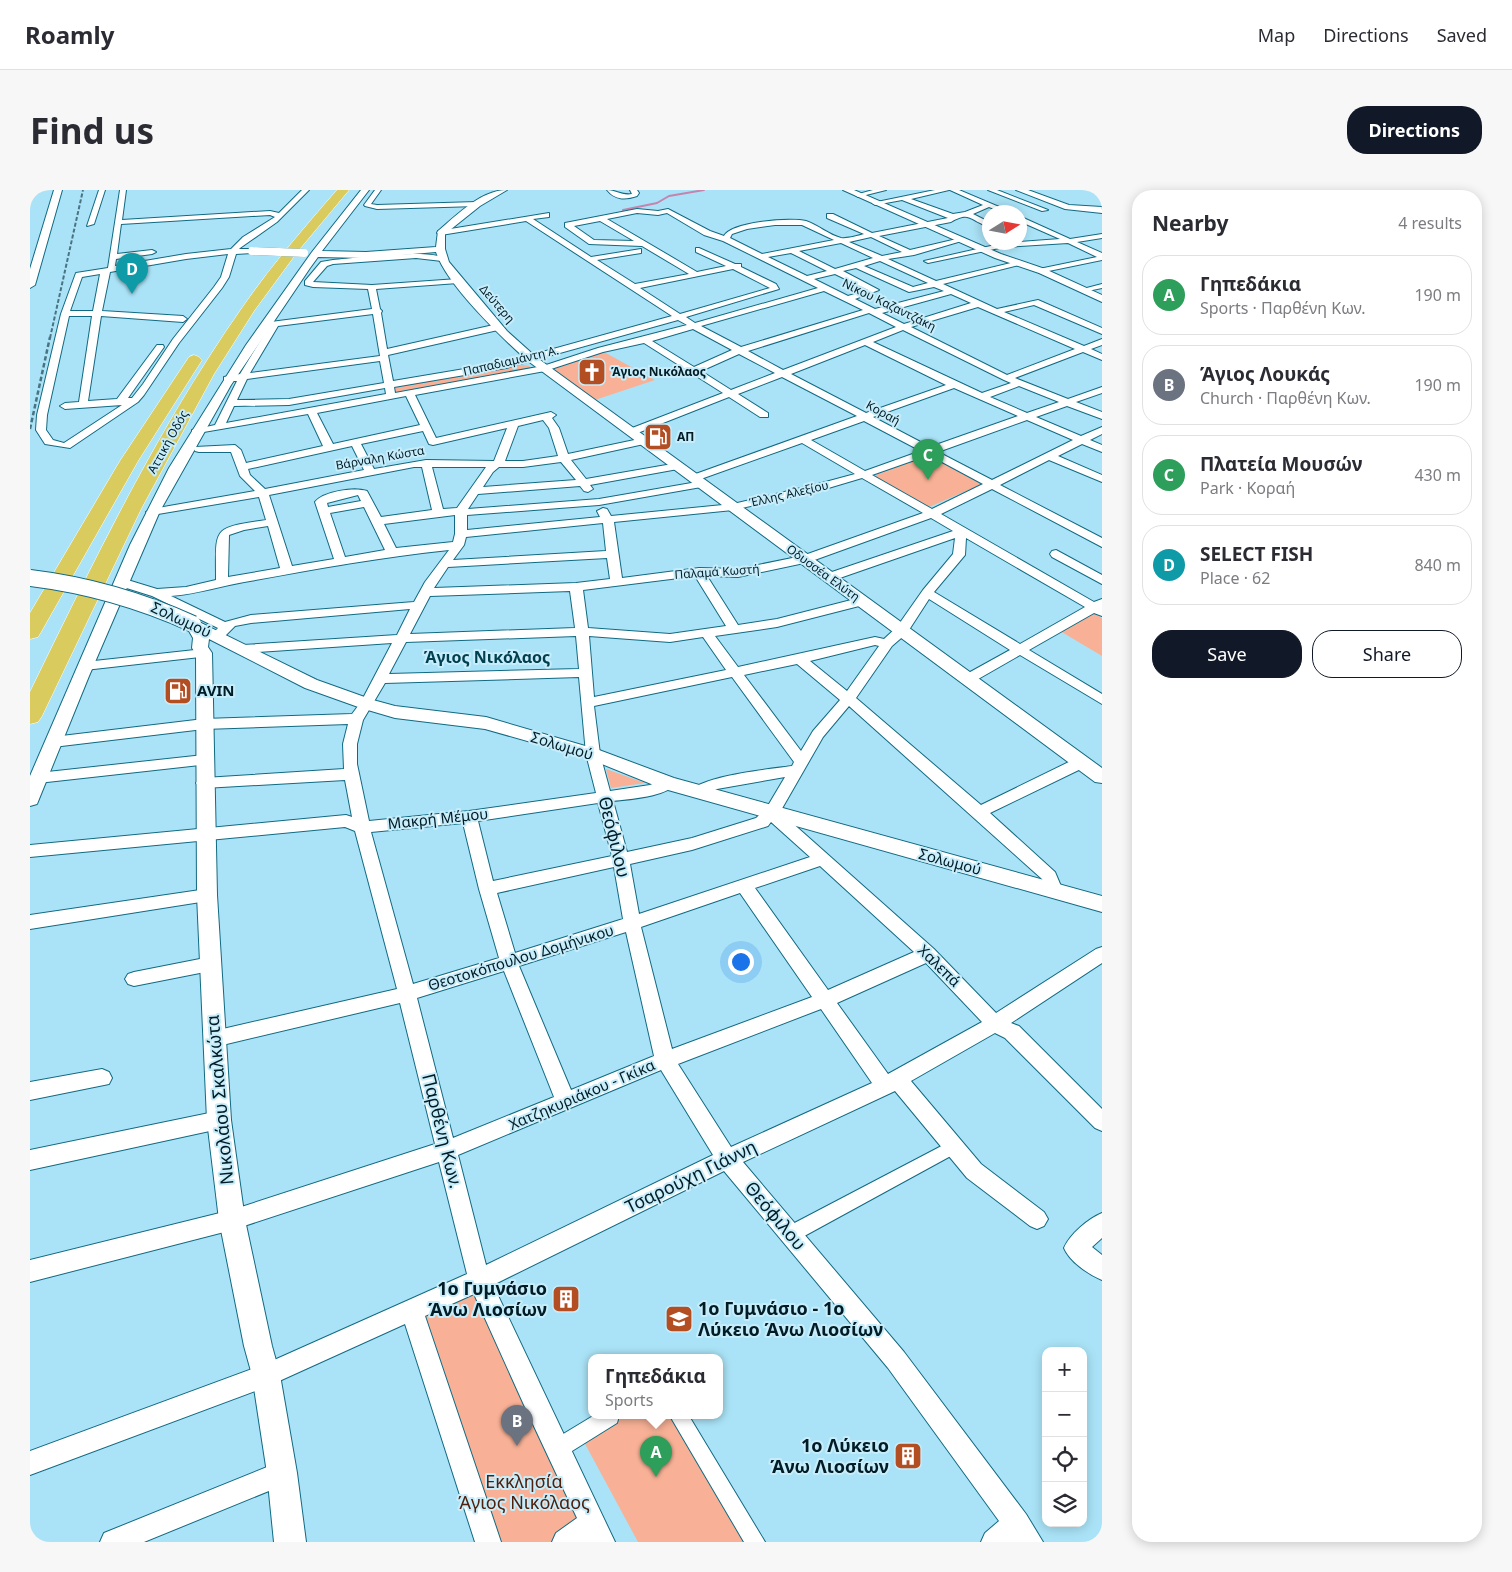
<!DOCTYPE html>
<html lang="en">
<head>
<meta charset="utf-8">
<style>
  :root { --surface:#fff; --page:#f7f7f7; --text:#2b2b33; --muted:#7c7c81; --line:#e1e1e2; --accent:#111827 }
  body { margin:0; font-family:"Noto Sans",sans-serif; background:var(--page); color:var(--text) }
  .controls { position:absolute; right:15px; bottom:15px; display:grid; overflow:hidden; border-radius:10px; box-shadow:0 2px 12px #0003 }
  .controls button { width:45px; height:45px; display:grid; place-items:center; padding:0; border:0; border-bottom:1px solid var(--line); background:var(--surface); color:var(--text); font:25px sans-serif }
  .compass { position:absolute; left:952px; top:15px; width:45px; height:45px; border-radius:50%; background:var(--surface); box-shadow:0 2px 12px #0003; rotate:79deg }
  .you { position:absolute; left:710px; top:771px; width:18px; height:18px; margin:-12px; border:4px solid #fff; border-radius:50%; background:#1a73e8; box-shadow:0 0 0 8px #1a73e833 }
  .badge { display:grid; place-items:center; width:32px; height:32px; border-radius:50%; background:var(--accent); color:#fff; font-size:16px; font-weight:700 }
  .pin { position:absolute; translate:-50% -41px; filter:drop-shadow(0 1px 2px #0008) }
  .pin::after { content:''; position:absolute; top:26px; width:18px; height:15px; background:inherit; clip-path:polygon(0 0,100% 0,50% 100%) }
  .popup { position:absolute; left:558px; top:1164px; width:135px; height:65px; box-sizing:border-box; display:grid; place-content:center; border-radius:10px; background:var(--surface); filter:drop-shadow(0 1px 4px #0005); font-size:16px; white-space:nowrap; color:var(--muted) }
  .popup b { font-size:19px; color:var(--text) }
  .popup::after { content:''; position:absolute; left:50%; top:100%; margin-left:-10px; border:10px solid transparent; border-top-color:var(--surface) }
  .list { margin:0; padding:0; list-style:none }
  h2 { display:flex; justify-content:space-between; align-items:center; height:65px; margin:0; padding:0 20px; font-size:21px }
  h2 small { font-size:16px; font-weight:400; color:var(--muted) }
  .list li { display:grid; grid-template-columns:32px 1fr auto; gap:15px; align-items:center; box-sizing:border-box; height:80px; margin:0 10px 10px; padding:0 10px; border:1px solid var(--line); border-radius:20px }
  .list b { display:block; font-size:19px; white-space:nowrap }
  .list p { margin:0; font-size:16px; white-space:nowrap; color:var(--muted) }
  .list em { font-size:16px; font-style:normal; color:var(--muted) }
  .actions { display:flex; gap:10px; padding:15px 20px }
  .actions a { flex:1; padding:11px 0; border:1px solid var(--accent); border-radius:20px; text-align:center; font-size:18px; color:var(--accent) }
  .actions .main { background:var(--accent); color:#fff }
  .icon { flex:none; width:28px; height:28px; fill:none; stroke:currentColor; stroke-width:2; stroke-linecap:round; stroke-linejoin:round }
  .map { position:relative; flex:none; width:1072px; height:1352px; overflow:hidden; border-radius:20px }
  header { display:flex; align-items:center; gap:30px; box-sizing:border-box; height:70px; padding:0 25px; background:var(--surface); border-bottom:1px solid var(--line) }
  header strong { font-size:24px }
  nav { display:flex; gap:28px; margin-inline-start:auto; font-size:18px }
  .intro { display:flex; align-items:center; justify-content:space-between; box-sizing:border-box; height:120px; padding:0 30px }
  h1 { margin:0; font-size:35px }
  .button { padding:12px 22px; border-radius:20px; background:var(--accent); color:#fff; font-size:18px; font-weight:700 }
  main { display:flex; gap:30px; padding:0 30px }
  aside { flex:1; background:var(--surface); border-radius:20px; box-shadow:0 2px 12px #0003 }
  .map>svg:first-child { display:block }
</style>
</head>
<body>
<header>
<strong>Roamly</strong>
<nav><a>Map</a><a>Directions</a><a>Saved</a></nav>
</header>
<div class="intro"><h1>Find us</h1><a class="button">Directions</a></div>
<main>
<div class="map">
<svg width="1072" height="1352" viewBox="0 0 1072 1352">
  <rect width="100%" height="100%" fill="#aae3f7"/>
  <path fill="#f8b196" d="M574,162L625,190L565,210L519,177Z
    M493,175L499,176L501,179L368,203L363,199L366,197Z
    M900,265L952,294L897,318L843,286Z
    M1063,423L1072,428V466L1030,441Z
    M576,579L615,593L581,598Z
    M449,1090L563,1333L535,1352H458L382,1120Z
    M595,1226H643L700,1321L727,1352H608L554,1252Z"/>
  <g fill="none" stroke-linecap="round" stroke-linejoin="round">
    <path stroke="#c584ad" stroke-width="2" d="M593,20L627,13L639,6L674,0"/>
    <defs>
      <path id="pedestrian" d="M923,950L928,952L931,957L928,962L767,1050L761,1052L755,1050L753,1044L755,1038Z
        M563,1226H589L587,1233L534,1266L527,1268L520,1266L518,1259L520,1252Z
        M640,1226H659L735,1352H714Z"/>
      <path id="minor" d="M69,0H75L64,34L57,36Z
        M90,0H96L92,30L240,21L249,23L272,0H279L247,32L210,58L209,59H222L226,61L222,63L206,64L199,87L192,98L149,153L114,205L108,212L40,258L15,254L6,240L7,225L31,124L46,83L78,78ZM240,25L245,27L213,47L201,59L156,64L85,76L86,69L122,64L126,62L122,60L87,64L91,34ZM198,64L191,87L184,97L143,149L113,194L102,208H98L134,157L133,155H127L87,209L58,211L71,126L153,132L157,129L153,126L72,121L80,82L156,69ZM70,84L63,121H40L52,87ZM39,126H62L49,212L35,213L30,216L35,219L92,215L34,253L23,250L16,240L17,225Z
        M345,0H351L341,14L347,15L447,12L450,14L447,16L347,19L335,16L334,15Z
        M577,0C586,0 592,6 602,4L600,0H607L609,3L607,6C595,10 585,10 577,0Z
        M843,0H856L828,7L825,5Z
        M905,0H919L881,9L923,24L935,22L953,15L920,0H929L981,22H972L959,17L943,24L959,32V37C939,30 940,21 921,32L849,46L880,60L931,48L935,50L884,65L858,69L906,91L989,71V75L913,94L967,119L1008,110L1072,138V144L1004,115L974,122L1054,156L1072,149V155L1061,159L1072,164V170L1053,162L985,188L1038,209L1072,197V203L1046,212L1072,222V229L1037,216L1006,227L1051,246L1072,237V244L1060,250L1072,255V262L1052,254L1028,266L1072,285V292L1019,270L970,295L1072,348V357L962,299L911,324L1064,412L1072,409V426L1064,423L999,460L1072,504V514L990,465L943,492H933L931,489L933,486L980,460L899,409L877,443L862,456L826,508L951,615L1047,568H1057L1059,572L1057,576L960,623L1025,682L1033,701L1031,706L1025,707L1019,706L1012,689L819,516L793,547L750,622L904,759L966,823L1066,759L1072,757V773L981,833L989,836L1072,919V941L1065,938L975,848L965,843L881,891L951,974L1014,1022L1018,1029L1014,1036L1007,1039L1000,1036L937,988L865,901L713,972L874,1162L996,1324L1013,1352H951L955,1343L969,1331L858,1178L694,981L463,1095L585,1352H522L526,1343L547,1328L494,1215L444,1104L395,1126L471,1352H445L375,1134L236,1197L0,1285V1261L233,1175L437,1084L409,972L202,1040L0,1092V1070L202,1020L405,954L370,813L184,857L177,855L175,849L177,843L184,841L367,799L325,641L315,637L0,667V655L316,625L322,627L315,590L174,598L169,597L166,593L169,589L174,588L314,579L313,554L318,534L174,539L23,557L18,555L16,552L18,549L23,547L174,529L322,524L331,512L362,453L213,463L206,459L213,455L367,445L380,419L221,433L205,436L193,448L188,449L181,445L188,438L122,406L87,395L85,392L91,388L127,399L156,397L186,390C186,337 181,338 236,330L229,307L122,325L118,324L116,322L122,319L225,301L210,286L201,262H169L165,261L164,259L165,257L205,255L211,260L216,273L293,256L278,224L162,244V240L185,235L207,191H194V187L210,184L239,137H233V133L342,119L338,99L283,97L275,95V91L291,72L303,70C325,68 400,58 416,69L412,71L386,68L303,74L297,76L283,92L342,95L428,89L432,91L428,93L346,99L350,119L352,121L351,123L357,159L468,134L472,137L468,140L358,165L363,191L476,172L642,126L496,31L411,45L407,43L408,41L519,23V27L503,29L561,67L611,59V63L567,70L605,94L659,84L612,56L559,54L535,37V33L607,19L628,21L638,19L680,41L694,46C701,32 761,27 776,31C788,35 799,45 811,48C817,49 827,46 834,44L797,28V24H803L842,43L918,28L872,10L845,15L842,13ZM607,23L628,25L637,23L674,45L693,51L788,98L665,133L656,127L749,99L746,94L711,77V74H705L669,58H666V62L696,76L667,82L577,29ZM570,31L604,51L564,50L544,36ZM745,35H772L804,50L732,64L700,48L702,44L717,39ZM841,47L872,62L852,66L819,52ZM811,53L843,68L805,79L769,61ZM761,63L797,81L777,86L738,67ZM850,71L898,93L883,97L834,76ZM826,78L879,102L904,97L914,101L845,119L825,109L849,100L813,81ZM703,79L740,98L650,124L610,98ZM805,84L838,100L818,106L784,89ZM794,101L833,120L711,157L671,136ZM921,104L941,113L874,134L852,123ZM948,117L1045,159L977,185L881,137ZM839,123L866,137L753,180L718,161ZM343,124L350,166L220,183L248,136ZM648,130L657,135L568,158L513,176L365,203L364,197L476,178ZM663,139L702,160L664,177L622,151ZM873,140L974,190L981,193L952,203L843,152ZM614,153L693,203L597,240V244H605L699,207L730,227H738V223L708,204L752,187L827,226L660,286L659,288L660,290H668L772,253L825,284L788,294L703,314L581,326L577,319L573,318L567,321L570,327L437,340V325L569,315L677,296L678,294L673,291L569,309L438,319L448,304L550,296L554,301L558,302L563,299L560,295L648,279L653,276L648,273L556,289L541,270L614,254L619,251L614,248L538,264L529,238L522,228L526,225L521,222L406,248L385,205L515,181L573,162ZM835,155L916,195L836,223L761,184ZM709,164L745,183L701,200L671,181ZM350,171L354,193L259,209L207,210L217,189ZM989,196L1029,212L997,223L960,207ZM355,198L356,204L196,233L204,216L259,215ZM924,198L988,226L900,257L843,227ZM376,206L390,235L303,254L287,223ZM513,230L519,238L528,266L493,271H475L488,236ZM997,230L1043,250L962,290L908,262ZM834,231L891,261L835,281L781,250ZM477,238L464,271L396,270L344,279L331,254L393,241L399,254L403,255ZM322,256L334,280L235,299L220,285L218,279ZM899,265L953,294L902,319L842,285ZM531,272L546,290L453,297L463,282L469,277H493ZM384,277H392L402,320L351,327L337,301C324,297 294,301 285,312L304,369L262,376L239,305ZM402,277H456L427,318L413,319ZM832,288L893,323L772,366L708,379L669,378L592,388L584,332L703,320L795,299ZM328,305L331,311L298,317L297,313ZM334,317L355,360L315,367L300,323ZM425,325V344L423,352L366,358L354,334ZM901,328L923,341L796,384L794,387L796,390H804L925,348L923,364L893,400L867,437L854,449L845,447L708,477L685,446L747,437L837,414L839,411L833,407L747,429L708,435L677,386L708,387L779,372ZM573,333L576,361L423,370L434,355L436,347ZM238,336L250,378L198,387L199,345L214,340ZM936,348L1055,417L990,454L904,402L935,365ZM419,360L395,392L384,412L221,425L195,432L141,406C168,404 194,395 220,391C286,379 352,367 419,360ZM577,368L580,389L546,393L404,398L418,377ZM665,386L696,436L640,444L558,438L553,400ZM540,401L545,438L380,444L400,406ZM546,446L549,479L359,484L376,452ZM559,446L640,452L673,447L696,480L564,507ZM845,455L849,456L817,501L780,471ZM767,474L810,510L783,541L771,561L714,485ZM549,487L556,564L566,603L439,621L339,631L327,574V554L333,530L355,493ZM702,487L764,572L762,576C741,579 670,586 660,602L663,606L668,607L687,599L755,587L736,619L726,628L662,648L597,662L583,611C599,609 637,607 646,593L643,589L638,588L620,595L580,601L570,564L564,516ZM568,613L582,666L463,691L448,631ZM741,632L780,667L609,724L600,674L662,660L738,636ZM433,633L449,699L469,768L383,794L341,642ZM790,676L884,762L798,800L725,698ZM584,677L593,729L485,763L467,703ZM710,703L782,807L642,859L611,737ZM596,742L624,866L541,900L489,776ZM896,773L952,832L858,884L807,813ZM474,781L524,907L423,948L387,808ZM791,819L842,893L701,957L648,874ZM631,880L683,965L456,1075L428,965Z
        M958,0H967L1018,20L1012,21Z
        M989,26L1040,49L1072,44V48L1047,52L1072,63V70L1009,83V79L1067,67L1038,53L974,57L898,73L894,71L974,53L1030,49L989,31Z
        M1072,94V98L1053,102L1049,100Z
        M1026,360L1072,385V394L1022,367L1020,364L1022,361Z
        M174,459L181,463L179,466L55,480L48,476L55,472Z
        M174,565L179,566L181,570L179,574L8,593L3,592L0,588L3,584L8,583Z
        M177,699L183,700L185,705L183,710L177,711L0,739V725Z
        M180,767L186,769L189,774L186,779L180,781L104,796L98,794L95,789L98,784L104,782Z
        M72,879L79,882L82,888L79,894L0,910V892Z
        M189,921L196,924L199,930L196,936L189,939L0,980V960Z
        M1072,1023V1048L1062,1057L1072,1065V1090C1058,1084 1040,1072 1034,1058C1040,1044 1058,1029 1072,1023Z
        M252,1271L261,1274L264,1283L261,1292L114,1352H70L74,1343Z"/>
      <path id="tertiary" d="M24,0H32L5,95L0,98V79Z
        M331,0H339L292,61L336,62L406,57L408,41C427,25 451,0 477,0L450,16L415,44V59L419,72L477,141L506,167L1072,578V593L1065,592L498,171C472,148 416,94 406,62L336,68L288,67L280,78L201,195L130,321L59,486L9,609L7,614L0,616V586L100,355L139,278L216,155L282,62Z
        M813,0H824L971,64L1015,79L1072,105V112L1009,83L965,68Z
        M986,0H998L1039,15L1072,17V23L1035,19Z
        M163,429L287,490L343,510L365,516L456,527L569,560L644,588L1072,706V722L631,598L557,568L455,539L365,528L331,518L275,498L179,449L178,457L182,463L187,705L201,930L215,1030L242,1156L250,1185L267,1283L276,1352H244L237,1283L222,1185L214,1156L189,1030L177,930L167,705L166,464L162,458L163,448L155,434L157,431Z"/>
      <path id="motorway" d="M307,0H319L268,61L224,121L184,184L111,319L12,526L8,532L0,534V502C64,371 128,238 212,118C241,76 274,38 307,0Z
        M164,165L169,167L172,170L108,271L11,442L8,447L0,449V423L90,271L159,167Z"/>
    </defs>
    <use href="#pedestrian" stroke="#116a82" stroke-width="2"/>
    <use href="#minor" stroke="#116a82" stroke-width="2"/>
    <use href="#tertiary" stroke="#116a82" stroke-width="2"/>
    <use href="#motorway" stroke="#fff" stroke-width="1"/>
    <use href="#pedestrian" fill="#fff" fill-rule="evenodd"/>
    <use href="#minor" fill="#fff" fill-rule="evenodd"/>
    <use href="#tertiary" fill="#fff" fill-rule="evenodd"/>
    <use href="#motorway" fill="#dacb5f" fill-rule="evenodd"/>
    <path stroke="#4a7381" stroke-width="2" stroke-dasharray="4 2" stroke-linecap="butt" d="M20,148L53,0"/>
    <path stroke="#4a7381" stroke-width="2.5" stroke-dasharray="4.5 2.5" stroke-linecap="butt" d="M0,239L20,147"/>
    <defs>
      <path id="minor-bridge" d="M222,61L274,63"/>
      <path id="tertiary-bridge" d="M0,388C58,395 110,410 163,434"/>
    </defs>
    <use href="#minor-bridge" stroke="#116a82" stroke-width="8" stroke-linecap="butt"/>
    <use href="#tertiary-bridge" stroke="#116a82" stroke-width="18" stroke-linecap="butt"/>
    <use href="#minor-bridge" stroke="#fff" stroke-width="8"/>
    <use href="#tertiary-bridge" stroke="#fff" stroke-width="16"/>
  </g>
  <defs>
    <symbol id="church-square" viewBox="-11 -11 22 22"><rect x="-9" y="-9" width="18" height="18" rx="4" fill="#b34d22" stroke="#c8edfa"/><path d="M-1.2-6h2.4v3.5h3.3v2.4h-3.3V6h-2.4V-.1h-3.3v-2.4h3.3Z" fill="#fff"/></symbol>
    <symbol id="fuel-square" viewBox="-11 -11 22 22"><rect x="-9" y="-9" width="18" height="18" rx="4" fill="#b34d22" stroke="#c8edfa"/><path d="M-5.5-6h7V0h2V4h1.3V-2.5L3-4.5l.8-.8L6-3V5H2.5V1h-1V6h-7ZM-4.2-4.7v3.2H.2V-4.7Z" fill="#fff"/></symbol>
    <symbol id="building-square" viewBox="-11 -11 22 22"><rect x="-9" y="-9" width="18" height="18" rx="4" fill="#b34d22" stroke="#c8edfa"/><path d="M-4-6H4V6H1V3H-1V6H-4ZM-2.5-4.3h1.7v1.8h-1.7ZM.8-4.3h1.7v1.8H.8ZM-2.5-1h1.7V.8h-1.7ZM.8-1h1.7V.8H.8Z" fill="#fff"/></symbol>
    <symbol id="school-square" viewBox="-11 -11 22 22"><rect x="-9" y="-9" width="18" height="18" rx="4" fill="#b34d22" stroke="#c8edfa"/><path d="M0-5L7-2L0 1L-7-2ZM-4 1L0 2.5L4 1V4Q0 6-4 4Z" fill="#fff"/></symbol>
  </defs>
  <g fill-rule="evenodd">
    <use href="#church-square" x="546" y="166" width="32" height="32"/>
    <use href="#fuel-square" x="612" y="231" width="32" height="32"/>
    <use href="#fuel-square" x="132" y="485" width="32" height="32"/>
    <use href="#building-square" x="520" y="1093" width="32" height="32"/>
    <use href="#school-square" x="633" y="1113" width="32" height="32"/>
    <use href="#building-square" x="862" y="1250" width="32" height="32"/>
  </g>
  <g text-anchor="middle" stroke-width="4" stroke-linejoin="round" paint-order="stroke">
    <g font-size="12" fill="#001c26" stroke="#c8edfa">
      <text transform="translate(467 114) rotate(49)" y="4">Δεύτερη</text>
      <text transform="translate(859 115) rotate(26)" y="4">Νίκου Καζαντζάκη</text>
      <text transform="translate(481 171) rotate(-13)" y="4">Παπαδιαμάντη Α.</text>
      <text transform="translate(853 223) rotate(29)" y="4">Κοραή</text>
      <text transform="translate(138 252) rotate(-61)" y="4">Αττική Οδός</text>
      <text transform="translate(350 268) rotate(-10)" y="4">Βάρναλη Κώστα</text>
      <text transform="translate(759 304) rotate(-13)" y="4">Έλλης Αλεξίου</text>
      <text transform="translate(687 382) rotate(-4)" y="4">Παλαμά Κωστή</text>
      <text transform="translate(793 383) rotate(36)" y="4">Οδυσσέα Ελύτη</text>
    </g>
    <g font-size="12" font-weight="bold" fill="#001c26" stroke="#c8edfa" text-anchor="start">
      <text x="581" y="186">Άγιος Νικόλαος</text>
      <text x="647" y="251">ΑΠ</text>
    </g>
    <g font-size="15" fill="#001c26" stroke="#c8edfa">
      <text transform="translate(151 430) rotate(25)" y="5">Σολωμού</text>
      <text transform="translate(532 556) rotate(17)" y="5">Σολωμού</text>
      <text transform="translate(408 629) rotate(-6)" y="5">Μακρή Μέμου</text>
      <text transform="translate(920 672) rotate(15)" y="5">Σολωμού</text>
      <text transform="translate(491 768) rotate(-17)" y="5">Θεοτοκόπουλου Δομήνικου</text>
      <text transform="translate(909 776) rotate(44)" y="5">Χαλεπά</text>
      <text transform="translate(552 905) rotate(-23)" y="5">Χατζηκυριάκου - Γκίκα</text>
    </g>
    <g font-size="15" font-weight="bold" fill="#001c26" stroke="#c8edfa" text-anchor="start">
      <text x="167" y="506">AVIN</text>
    </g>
    <g font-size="16" font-weight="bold" fill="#003f4f" stroke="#c8edfa">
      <text x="457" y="473">Άγιος Νικόλαος</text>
    </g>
    <g font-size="18" fill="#001c26" stroke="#c8edfa">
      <text transform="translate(584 647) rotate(76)" y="6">Θεόφιλου</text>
      <text transform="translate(190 910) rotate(-95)" y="6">Νικολάου Σκαλκώτα</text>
      <text transform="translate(412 941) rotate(76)" y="6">Παρθένη Κων.</text>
      <text transform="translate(661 987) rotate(-26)" y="6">Τσαρούχη Γιάννη</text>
      <text transform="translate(745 1026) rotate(50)" y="6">Θεόφιλου</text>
    </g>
    <g font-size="18" font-weight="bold" fill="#001c26" stroke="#c8edfa" text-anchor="end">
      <text x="517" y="1105">1ο Γυμνάσιο<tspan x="517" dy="21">Άνω Λιοσίων</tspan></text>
      <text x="668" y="1125" text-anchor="start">1ο Γυμνάσιο - 1ο<tspan x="668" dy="21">Λύκειο Άνω Λιοσίων</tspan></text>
      <text x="859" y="1262">1ο Λύκειο<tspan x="859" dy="21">Άνω Λιοσίων</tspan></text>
    </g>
    <g font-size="18" fill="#4e200d" stroke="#c8edfa">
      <text x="494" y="1298">Εκκλησία<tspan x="494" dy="21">Άγιος Νικόλαος</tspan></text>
    </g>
  </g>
</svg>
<div class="controls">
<button>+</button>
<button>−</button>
<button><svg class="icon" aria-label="locate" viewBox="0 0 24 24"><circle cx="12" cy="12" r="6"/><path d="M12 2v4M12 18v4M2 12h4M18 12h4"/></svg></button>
<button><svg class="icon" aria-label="layers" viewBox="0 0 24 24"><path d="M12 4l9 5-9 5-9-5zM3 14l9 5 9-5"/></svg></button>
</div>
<svg class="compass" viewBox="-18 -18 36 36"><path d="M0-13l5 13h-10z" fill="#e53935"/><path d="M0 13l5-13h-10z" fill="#7c7c81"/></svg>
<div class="you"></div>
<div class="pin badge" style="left:626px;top:1287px;background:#2e9e5b">A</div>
<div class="popup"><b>Γηπεδάκια</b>Sports</div>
<div class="pin badge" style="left:487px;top:1256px;background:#6b7280">B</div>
<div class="pin badge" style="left:898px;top:290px;background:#2e9e5b">C</div>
<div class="pin badge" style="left:102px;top:104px;background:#0f9aa8">D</div>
</div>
<aside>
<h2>Nearby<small>4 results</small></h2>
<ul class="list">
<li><span class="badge" style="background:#2e9e5b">A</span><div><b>Γηπεδάκια</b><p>Sports · Παρθένη Κων.</p></div><em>190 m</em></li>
<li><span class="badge" style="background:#6b7280">B</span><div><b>Άγιος Λουκάς</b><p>Church · Παρθένη Κων.</p></div><em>190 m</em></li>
<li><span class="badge" style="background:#2e9e5b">C</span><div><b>Πλατεία Μουσών</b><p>Park · Κοραή</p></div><em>430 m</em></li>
<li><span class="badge" style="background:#0f9aa8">D</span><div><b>SELECT FISH</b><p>Place · 62</p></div><em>840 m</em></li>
</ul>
<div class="actions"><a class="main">Save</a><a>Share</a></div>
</aside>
</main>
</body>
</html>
